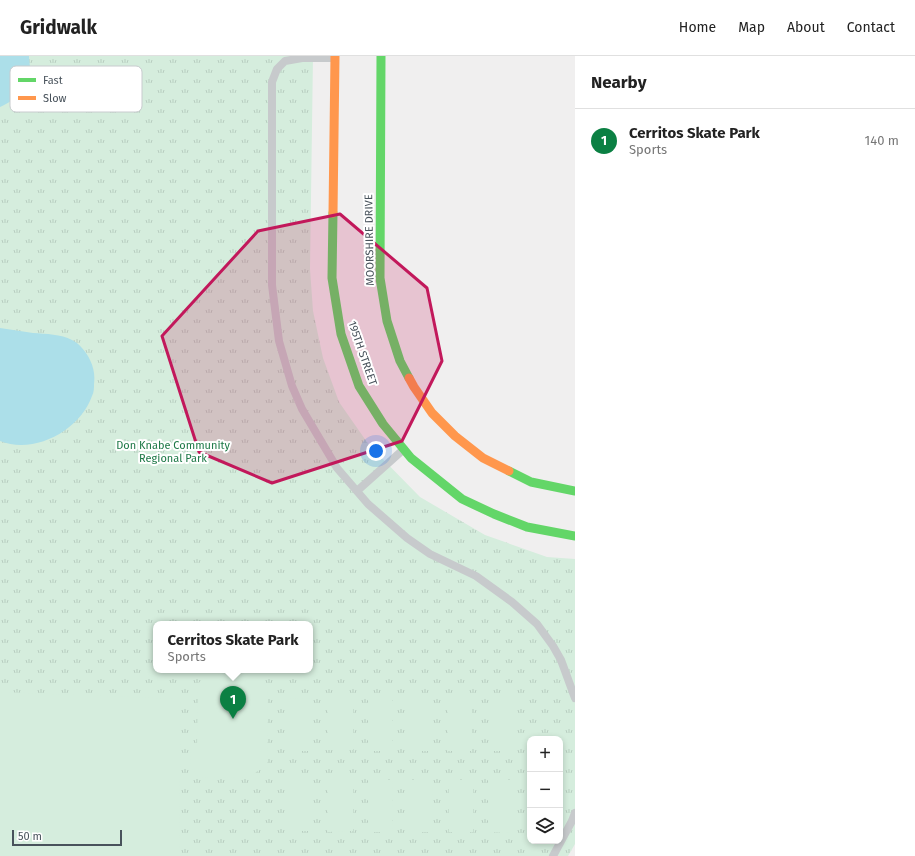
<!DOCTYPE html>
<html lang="en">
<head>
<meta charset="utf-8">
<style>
  :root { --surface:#fff; --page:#f6f6f6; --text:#222; --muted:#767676; --line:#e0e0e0; --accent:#0b8043 }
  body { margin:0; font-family:"Fira Sans",sans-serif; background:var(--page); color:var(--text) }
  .controls { position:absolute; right:12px; bottom:12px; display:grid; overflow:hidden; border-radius:8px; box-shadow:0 2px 6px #0003 }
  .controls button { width:36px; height:36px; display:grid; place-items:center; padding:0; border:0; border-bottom:1px solid var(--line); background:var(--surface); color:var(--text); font:20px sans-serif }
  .scale { position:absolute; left:12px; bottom:10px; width:110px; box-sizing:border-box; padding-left:4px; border:2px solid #48525b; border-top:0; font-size:11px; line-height:14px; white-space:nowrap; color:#48525b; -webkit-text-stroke:3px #fff; paint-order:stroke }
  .you { position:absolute; left:376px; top:395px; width:14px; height:14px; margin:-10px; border:3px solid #fff; border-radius:50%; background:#1a73e8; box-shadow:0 0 0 6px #1a73e833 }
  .badge { display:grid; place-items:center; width:26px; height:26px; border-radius:50%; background:var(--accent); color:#fff; font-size:13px; font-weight:700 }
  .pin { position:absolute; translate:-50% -33px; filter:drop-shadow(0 1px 2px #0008) }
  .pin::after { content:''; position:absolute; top:21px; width:14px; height:12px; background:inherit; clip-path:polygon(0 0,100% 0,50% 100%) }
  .popup { position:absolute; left:153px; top:565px; width:160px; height:52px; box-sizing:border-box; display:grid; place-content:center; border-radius:8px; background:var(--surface); filter:drop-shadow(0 1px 3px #0005); font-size:13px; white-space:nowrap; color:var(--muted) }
  .popup b { font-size:15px; color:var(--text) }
  .popup::after { content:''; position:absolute; left:50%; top:100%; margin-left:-8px; border:8px solid transparent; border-top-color:var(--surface) }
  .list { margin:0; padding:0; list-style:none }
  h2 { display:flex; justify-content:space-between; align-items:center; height:52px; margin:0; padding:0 16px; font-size:17px }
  h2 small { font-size:13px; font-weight:400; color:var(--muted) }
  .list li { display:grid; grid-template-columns:26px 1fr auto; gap:12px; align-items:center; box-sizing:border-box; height:64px; padding:0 16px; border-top:1px solid var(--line) }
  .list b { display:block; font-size:15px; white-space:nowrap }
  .list p { margin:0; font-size:13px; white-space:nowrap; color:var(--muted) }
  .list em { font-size:13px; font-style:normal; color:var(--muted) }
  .icon { flex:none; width:22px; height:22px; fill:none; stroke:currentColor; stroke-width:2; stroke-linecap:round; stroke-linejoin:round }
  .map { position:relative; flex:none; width:575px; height:800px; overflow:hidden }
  header { display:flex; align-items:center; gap:24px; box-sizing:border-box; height:56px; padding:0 20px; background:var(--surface); border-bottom:1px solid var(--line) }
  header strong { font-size:19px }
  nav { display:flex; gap:22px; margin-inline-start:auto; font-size:14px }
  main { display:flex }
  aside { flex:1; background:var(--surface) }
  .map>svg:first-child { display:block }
</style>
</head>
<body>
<header>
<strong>Gridwalk</strong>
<nav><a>Home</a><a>Map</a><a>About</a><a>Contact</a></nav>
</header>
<main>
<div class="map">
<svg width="575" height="800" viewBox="0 0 575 800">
  <defs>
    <pattern id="grass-tufts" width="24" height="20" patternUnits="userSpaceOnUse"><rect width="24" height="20" fill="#d5eddd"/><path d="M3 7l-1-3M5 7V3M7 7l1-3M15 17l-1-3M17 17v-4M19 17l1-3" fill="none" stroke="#b8cdc0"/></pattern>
  </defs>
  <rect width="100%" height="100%" fill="#f0efef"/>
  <path fill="url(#grass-tufts)" fill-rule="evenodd" d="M0,0H313L310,213L313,255L323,302L339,346L369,389L420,441L485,479L547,501L575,503V788L568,800H0ZM156,568H310V614H156ZM530,683H560V785H530Z"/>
  <path fill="#d5eddd" d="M207,622H252C261,623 264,625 268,633L267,714H259L248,722L200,721L190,712L191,693H197L198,630C199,625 202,623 207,622Z
    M0,636L181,643L179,800H0Z
    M312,642V695H288V643Z
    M328,642H353V694H328Z
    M368,642H392V695H368Z
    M409,642H433V695H409Z
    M448,643H472V695H448Z
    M489,643H513V695H489Z
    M288,722H312V775H288Z
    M328,723H353V775L328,776Z
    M368,724H393L392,776H368Z
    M408,724H433L432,776H408Z
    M449,724H473V776H449Z
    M488,724H513V777L488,776Z"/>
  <path fill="#acdfe9" d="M0,0H29C29,4 30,9 30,13C29,30 15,45 0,51Z
    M0,272C11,274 22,275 33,277C46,278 61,278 72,284C80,288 87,297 90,304C94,312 95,320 94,328C94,332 94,336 92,340C80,374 35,399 0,385Z"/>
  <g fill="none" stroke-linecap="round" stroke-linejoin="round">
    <path stroke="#c7cacc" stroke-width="8" d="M335,2H302L285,5L277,13L272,26V229L279,285L292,330L302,353L337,412L368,448L407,482L430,498L476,520L512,546L537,568L553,590L561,604L575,642
      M357,435L404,393
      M553,800L572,765L575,757"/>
    <path stroke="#63d668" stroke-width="9" d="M381,0L380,222L387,265L400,305L409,322
      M333,157L332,222L341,278L359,330L383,368L411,402L462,443L494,458L527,471L575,480
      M509,415L531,426L575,435"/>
    <path stroke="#ff974d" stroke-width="9" d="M333,157L335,0
      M409,322L414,331L432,357L455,380L483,402L509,415"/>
  </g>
  <path fill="#c2185b" fill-opacity="0.2" stroke="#c2185b" stroke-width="3" stroke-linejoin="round" d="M340,158L427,232L442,305L402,385L272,427L199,396L162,280L258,175Z"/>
  <g text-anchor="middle" stroke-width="4" stroke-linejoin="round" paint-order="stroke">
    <g font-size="11" fill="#48525b" stroke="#fff">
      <text transform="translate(369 184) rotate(-91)" y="4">MOORSHIRE DRIVE</text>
      <text transform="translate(363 297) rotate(71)" y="4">195TH STREET</text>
    </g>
    <g font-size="11" fill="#1c7846" stroke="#fff">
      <text x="173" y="393">Don Knabe Community<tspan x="173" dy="13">Regional Park</tspan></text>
    </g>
  </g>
  <rect x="10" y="10" width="132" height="46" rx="6" fill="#fff" stroke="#c8cbce" stroke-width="1"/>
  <rect x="18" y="22" width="18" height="4" fill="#63d668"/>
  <rect x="18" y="40" width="18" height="4" fill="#ff974d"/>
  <g font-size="11" fill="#48525b">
    <text x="43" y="28">Fast</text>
    <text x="43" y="46">Slow</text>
  </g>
</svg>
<div class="controls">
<button>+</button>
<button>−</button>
<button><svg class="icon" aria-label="layers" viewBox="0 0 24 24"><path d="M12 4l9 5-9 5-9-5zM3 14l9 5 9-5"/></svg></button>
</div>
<div class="scale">50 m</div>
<div class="you"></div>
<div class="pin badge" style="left:233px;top:663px">1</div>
<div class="popup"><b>Cerritos Skate Park</b>Sports</div>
</div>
<aside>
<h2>Nearby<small></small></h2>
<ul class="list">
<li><span class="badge">1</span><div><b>Cerritos Skate Park</b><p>Sports</p></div><em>140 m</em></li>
</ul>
</aside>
</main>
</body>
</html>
